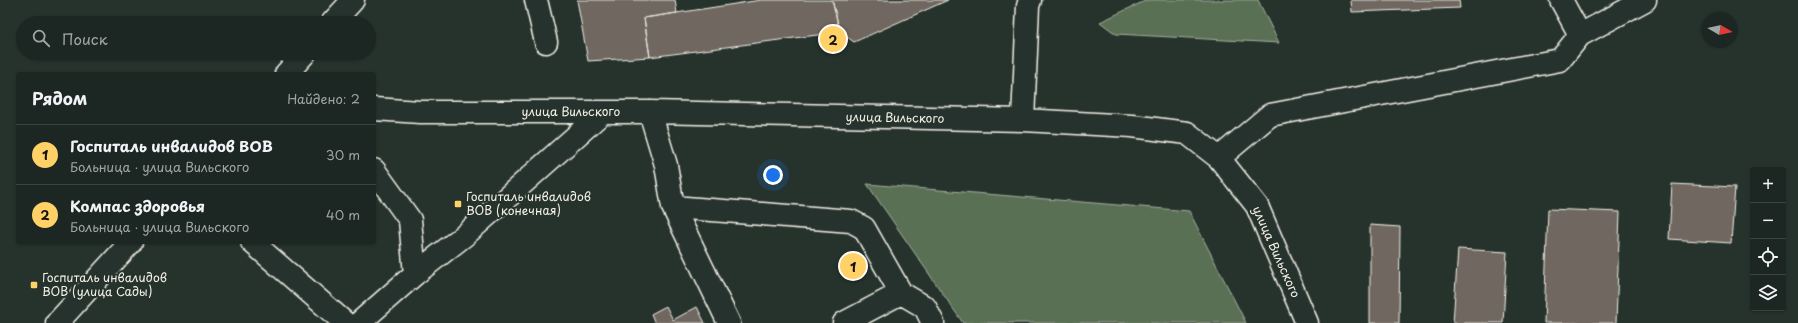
<!DOCTYPE html>
<html lang="ru">
<head>
<meta charset="utf-8">
<style>
  :root { --surface:#1c2622; --page:#252e2a; --text:#f1f3f6; --muted:#a0a5a5; --line:#3a4340; --accent:#ffd166 }
  body { margin:0; font-family:"Playpen Sans",sans-serif; background:var(--page); color:var(--text) }
  .controls { position:absolute; right:12px; bottom:12px; display:grid; overflow:hidden; border-radius:4px; box-shadow:0 1px 3px #0004 }
  .controls button { width:36px; height:36px; display:grid; place-items:center; padding:0; border:0; border-bottom:1px solid var(--line); background:var(--surface); color:var(--text); font:20px sans-serif }
  .compass { position:absolute; left:1702px; top:12px; width:36px; height:36px; border-radius:50%; background:var(--surface); box-shadow:0 1px 3px #0004; rotate:99deg }
  .you { position:absolute; left:773px; top:175px; width:14px; height:14px; margin:-10px; border:3px solid #fff; border-radius:50%; background:#1a73e8; box-shadow:0 0 0 6px #1a73e833 }
  .badge { display:grid; place-items:center; width:26px; height:26px; border-radius:50%; background:var(--accent); color:#111; font-size:13px; font-weight:700 }
  .pin { position:absolute; translate:-50% -50%; border:2px solid #fff; box-shadow:0 1px 4px #0006 }
  .list { margin:0; padding:0; list-style:none }
  h2 { display:flex; justify-content:space-between; align-items:center; height:52px; margin:0; padding:0 16px; font-size:17px }
  h2 small { font-size:13px; font-weight:400; color:var(--muted) }
  .list li { display:grid; grid-template-columns:26px 1fr auto; gap:12px; align-items:center; box-sizing:border-box; height:60px; padding:0 16px; border-top:1px solid var(--line) }
  .list b { display:block; font-size:15px; white-space:nowrap }
  .list p { margin:0; font-size:13px; white-space:nowrap; color:var(--muted) }
  .list em { font-size:13px; font-style:normal; color:var(--muted) }
  .icon { flex:none; width:22px; height:22px; fill:none; stroke:currentColor; stroke-width:2; stroke-linecap:round; stroke-linejoin:round }
  .map { position:relative; flex:none; width:1798px; height:323px; overflow:hidden }
  .search { position:absolute; background:var(--surface); box-shadow:0 1px 3px #0004; left:16px; top:16px; width:360px; height:44px; display:flex; align-items:center; gap:10px; box-sizing:border-box; padding:0 14px; border-radius:22px; color:var(--muted); font-size:15px }
  .panel { position:absolute; background:var(--surface); box-shadow:0 1px 3px #0004; left:16px; top:72px; width:360px; height:172px; border-radius:4px }
  .map>svg:first-child { display:block }
</style>
</head>
<body>
<div class="map">
<svg width="1798" height="323" viewBox="0 0 1798 323">
  <rect width="100%" height="100%" fill="#26332d"/>
  <filter id="ink" filterUnits="userSpaceOnUse"><feTurbulence type="fractalNoise" baseFrequency=".025" numOctaves="2"/><feDisplacementMap in="SourceGraphic" scale="8" xChannelSelector="R" yChannelSelector="G"/><feConvolveMatrix kernelMatrix="1 2 1 2 8 2 1 2 1" color-interpolation-filters="sRGB"/></filter>
  <g filter="url(#ink)">
    <path fill="#5a7054" stroke="#a7b09e" d="M1147,0H1258L1279,43L1116,34L1100,22Z
      M867,184L1189,211L1246,323H963Z"/>
    <path fill="#706760" stroke="#f4f1e8" d="M577,0H675L677,13L644,18L650,57L588,61Z
      M761,0H832L840,32L650,57L644,18Z
      M832,0H948L854,42L840,32Z
      M1351,0H1459L1460,8L1352,12Z
      M1672,184L1735,187L1731,243L1669,239Z
      M1548,209L1620,212L1616,323H1544Z
      M1370,225L1400,227L1399,323H1370Z
      M1458,249L1507,252L1503,323H1453Z
      M666,306L673,320L697,307L705,323H655L651,314Z"/>
    <g fill="none" stroke-linecap="round" stroke-linejoin="round">
      <defs>
        <path id="minor" d="M536,0L546,42
          M1561,0L1580,35
          M374,109L420,112H650L1023,120L1132,126L1187,133L1219,158L1257,206L1307,323
          M650,112L666,165L673,207L851,221L864,228L901,293L925,307L933,323
          M1023,120L1028,6L1030,0
          M1219,158L1270,115L1560,60L1580,35L1645,0
          M673,207L729,323
          M252,242L345,323
          M415,274L465,235L603,112
          M359,323L415,274L410,220L374,170
          M844,323L901,293"/>
        <path id="major" d="M332,23L353,0
          M286,74L305,53
          M57,323L131,242"/>
      </defs>
      <use href="#minor" stroke="#f4f1e8" stroke-width="25"/>
      <use href="#major" stroke="#f4f1e8" stroke-width="25"/>
      <use href="#minor" stroke="#26332d" stroke-width="22"/>
      <use href="#major" stroke="#26332d" stroke-width="22"/>
    </g>
  </g>
  <g fill="#ffd166" stroke="#26332d" stroke-width="1.5">
    <rect x="454" y="200" width="8" height="8" rx="2"/>
    <rect x="30" y="281" width="8" height="8" rx="2"/>
  </g>
  <g text-anchor="middle" stroke-width="4" stroke-linejoin="round" paint-order="stroke">
    <g font-size="12" fill="#f4f1e8" stroke="#26332d">
      <text x="571" y="116">улица Вильского</text>
      <text transform="translate(895 118) rotate(1)" y="4">улица Вильского</text>
      <text transform="translate(1276 252) rotate(66)" y="4">улица Вильского</text>
    </g>
    <g font-size="12" fill="#f4f1e8" stroke="#26332d" text-anchor="start">
      <text x="466" y="201">Госпиталь инвалидов<tspan x="466" dy="14">ВОВ (конечная)</tspan></text>
      <text x="42" y="282">Госпиталь инвалидов<tspan x="42" dy="14">ВОВ (улица Сады)</tspan></text>
    </g>
  </g>
</svg>
<div class="controls">
<button>+</button>
<button>−</button>
<button><svg class="icon" aria-label="locate" viewBox="0 0 24 24"><circle cx="12" cy="12" r="6"/><path d="M12 2v4M12 18v4M2 12h4M18 12h4"/></svg></button>
<button><svg class="icon" aria-label="layers" viewBox="0 0 24 24"><path d="M12 4l9 5-9 5-9-5zM3 14l9 5 9-5"/></svg></button>
</div>
<svg class="compass" viewBox="-18 -18 36 36"><path d="M0-13l5 13h-10z" fill="#e53935"/><path d="M0 13l5-13h-10z" fill="#a0a5a5"/></svg>
<div class="you"></div>
<div class="pin badge" style="left:853px;top:266px">1</div>
<div class="pin badge" style="left:833px;top:39px">2</div>
<div class="search"><svg class="icon" aria-label="search" viewBox="0 0 24 24"><circle cx="10" cy="10" r="6"/><path d="M15 15l6 6"/></svg>Поиск</div>
<section class="panel">
<h2>Рядом<small>Найдено: 2</small></h2>
<ul class="list">
<li><span class="badge">1</span><div><b>Госпиталь инвалидов ВОВ</b><p>Больница · улица Вильского</p></div><em>30 m</em></li>
<li><span class="badge">2</span><div><b>Компас здоровья</b><p>Больница · улица Вильского</p></div><em>40 m</em></li>
</ul>
</section>
</div>
</body>
</html>
